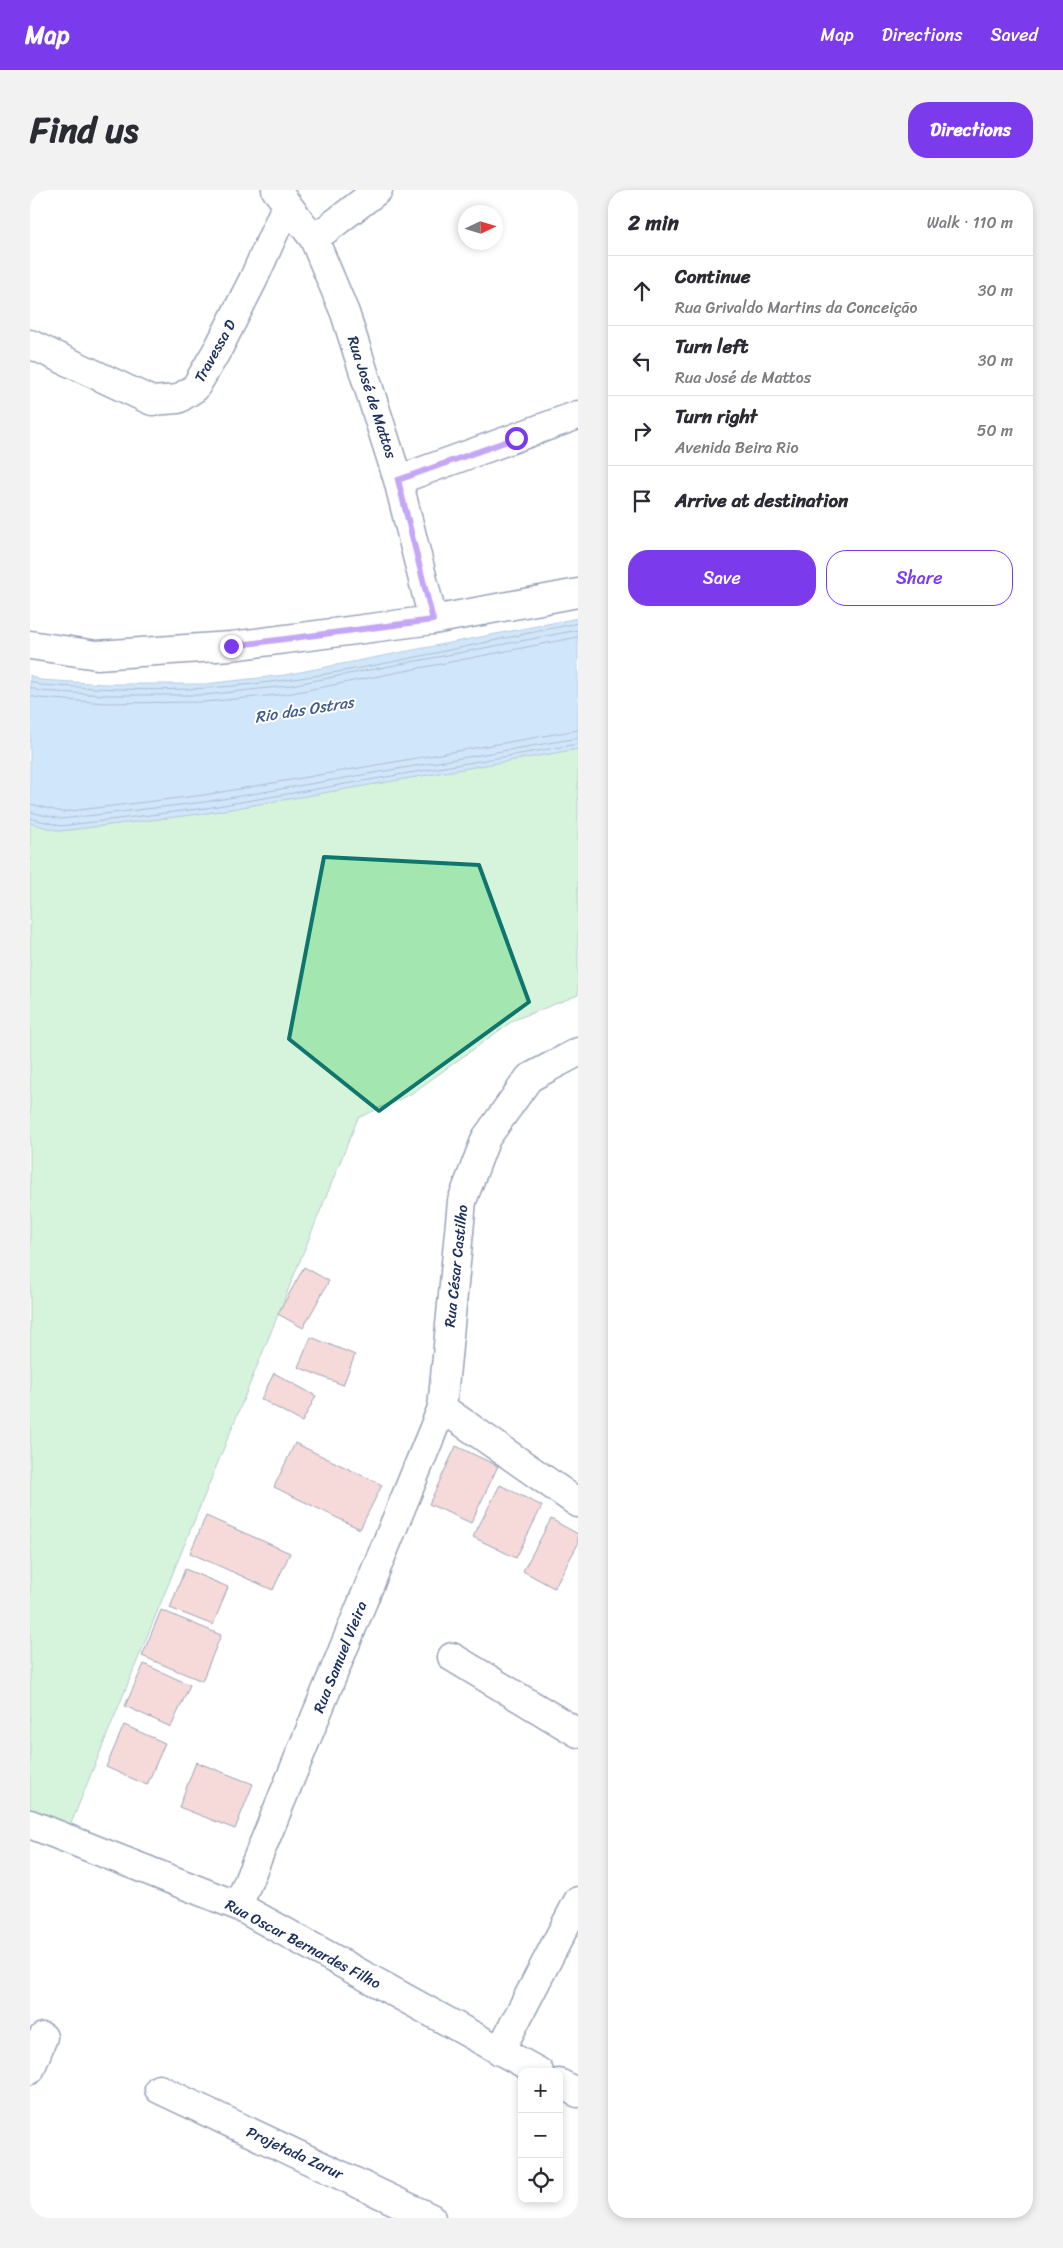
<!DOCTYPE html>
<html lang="en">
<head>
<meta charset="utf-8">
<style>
  :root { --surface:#fff; --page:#f2f2f3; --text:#2b2b33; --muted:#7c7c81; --line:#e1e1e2; --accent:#7c3aed }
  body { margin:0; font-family:Sriracha,sans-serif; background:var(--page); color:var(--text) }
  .controls { position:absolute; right:15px; bottom:15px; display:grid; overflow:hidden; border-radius:10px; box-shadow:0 2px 8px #0003 }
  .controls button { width:45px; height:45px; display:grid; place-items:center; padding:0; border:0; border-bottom:1px solid var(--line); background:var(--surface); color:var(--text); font:25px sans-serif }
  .compass { position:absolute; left:428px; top:15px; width:45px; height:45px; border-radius:50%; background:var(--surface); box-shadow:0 2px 8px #0003; rotate:86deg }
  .stop { position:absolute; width:15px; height:15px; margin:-11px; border:4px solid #7c3aed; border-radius:50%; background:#fff }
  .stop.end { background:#7c3aed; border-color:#fff; box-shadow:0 1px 5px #0008 }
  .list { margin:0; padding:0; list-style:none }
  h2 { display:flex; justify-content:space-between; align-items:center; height:65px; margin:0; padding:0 20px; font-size:21px }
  h2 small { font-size:16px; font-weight:400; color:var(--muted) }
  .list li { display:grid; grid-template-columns:32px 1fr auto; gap:15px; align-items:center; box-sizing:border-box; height:70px; padding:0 20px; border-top:1px solid var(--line) }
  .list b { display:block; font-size:19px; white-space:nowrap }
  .list p { margin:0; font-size:16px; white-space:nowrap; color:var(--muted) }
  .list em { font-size:16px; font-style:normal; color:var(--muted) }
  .actions { display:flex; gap:10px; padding:15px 20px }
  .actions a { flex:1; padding:11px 0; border:1px solid var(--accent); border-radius:20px; text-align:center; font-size:18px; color:var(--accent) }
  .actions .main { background:var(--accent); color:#fff }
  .icon { flex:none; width:28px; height:28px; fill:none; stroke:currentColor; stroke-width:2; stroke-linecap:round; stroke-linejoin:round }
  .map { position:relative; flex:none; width:548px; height:2028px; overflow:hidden; border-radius:20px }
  header { display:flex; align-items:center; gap:30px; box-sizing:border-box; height:70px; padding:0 25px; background:var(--accent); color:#fff }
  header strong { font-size:24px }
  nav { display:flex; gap:28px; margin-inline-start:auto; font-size:18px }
  .intro { display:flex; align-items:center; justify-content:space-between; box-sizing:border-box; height:120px; padding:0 30px }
  h1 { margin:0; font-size:35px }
  .button { padding:12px 22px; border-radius:20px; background:var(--accent); color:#fff; font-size:18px; font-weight:700 }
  main { display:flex; gap:30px; padding:0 30px }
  aside { flex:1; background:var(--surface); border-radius:20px; box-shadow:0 2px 8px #0003 }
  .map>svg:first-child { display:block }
</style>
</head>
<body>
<header>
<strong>Map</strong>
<nav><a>Map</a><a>Directions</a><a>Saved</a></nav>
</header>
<div class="intro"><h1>Find us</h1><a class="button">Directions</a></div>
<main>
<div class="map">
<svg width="548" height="2028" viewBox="0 0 548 2028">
  <rect width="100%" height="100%" fill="#fff"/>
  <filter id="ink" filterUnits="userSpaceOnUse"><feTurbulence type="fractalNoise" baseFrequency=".02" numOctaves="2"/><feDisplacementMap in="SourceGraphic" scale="10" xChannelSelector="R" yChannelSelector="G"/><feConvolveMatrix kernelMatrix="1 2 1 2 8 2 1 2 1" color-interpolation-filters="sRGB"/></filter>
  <g filter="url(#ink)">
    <path fill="#a4e6b0" stroke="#608a87" d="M548,559V805L484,830L381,904L328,928L40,1636L0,1620V633L30,641L177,623Z"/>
    <path fill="#98c8f3" stroke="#668bb7" d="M548,428V559L177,623L30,641L0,633V485L10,490L76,494H175L255,485Z"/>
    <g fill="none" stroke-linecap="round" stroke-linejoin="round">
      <path stroke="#4d6c9a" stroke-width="1" d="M0,491L10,495C65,498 121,502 176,498C298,491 427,457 548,433
        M0,497L9,501L76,505H175L256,496L548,440
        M0,506L9,508L76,513L175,512L257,504L548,447
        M0,614L32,622L174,605L548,540
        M0,622L31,629L175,612L548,548
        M0,628L31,636L176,618L548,554"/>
    </g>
    <path fill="#e9aeab" stroke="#1b2f5e" d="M274,1077L299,1091L273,1138L248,1124Z
      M281,1147L325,1165L313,1195L268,1177Z
      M244,1183L286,1206L272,1232L231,1209Z
      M265,1253L352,1295L330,1339L244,1297Z
      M426,1256L468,1276L441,1333L399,1314Z
      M470,1295L512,1316L486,1368L443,1347Z
      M176,1326L260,1363L243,1400L160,1363Z
      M521,1329L548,1344V1354L524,1398L493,1381Z
      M155,1379L198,1397L183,1435L140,1418Z
      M131,1420L191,1445L172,1491L112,1466Z
      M114,1474L160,1495L141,1537L95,1516Z
      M94,1535L135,1553L117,1595L76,1577Z
      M166,1572L223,1594L205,1639L149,1617Z"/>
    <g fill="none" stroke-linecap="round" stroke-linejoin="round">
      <defs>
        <path id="minor" d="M246,0L284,49L315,123L368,290L403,430
          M284,49L348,0
          M0,154L122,211L148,209L165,198L189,157L223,90L257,14
          M368,290L548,225
          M0,455L67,465L201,456L403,430L548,403
          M412,1218L548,1313
          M422,1467L548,1543
          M0,1634L208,1716L509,1882
          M208,1716L412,1218L432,1011L456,948L499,888L548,862
          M470,1861L548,1711
          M0,1880L13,1847
          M529,1893L548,1903
          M129,1899L401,2028"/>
      </defs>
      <use href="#minor" stroke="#1b2f5e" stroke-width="31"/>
      <use href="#minor" stroke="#fff" stroke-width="28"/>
    </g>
  </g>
  <g fill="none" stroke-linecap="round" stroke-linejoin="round" filter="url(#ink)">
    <path stroke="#7c3aed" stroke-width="6" d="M201,456L403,430L368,290L486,248"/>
  </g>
  <path d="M0 0H548V2028H0ZM294,667L449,675L499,812L349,921L259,849Z" fill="#fff" fill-opacity=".55" fill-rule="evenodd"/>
  <path fill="none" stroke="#0f766e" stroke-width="4" stroke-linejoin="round" d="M294,667L449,675L499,812L349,921L259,849Z"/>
  <g text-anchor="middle" stroke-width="4" stroke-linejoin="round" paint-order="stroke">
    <g font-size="15" fill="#1b2f5e" stroke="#fff">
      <text transform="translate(185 161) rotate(-61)" y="5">Travessa D</text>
      <text transform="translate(342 207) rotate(72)" y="5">Rua José de Mattos</text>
      <text transform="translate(426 1076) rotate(-84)" y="5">Rua César Castilho</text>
      <text transform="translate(310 1467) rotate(-68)" y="5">Rua Samuel Vieira</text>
      <text transform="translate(273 1754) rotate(28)" y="5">Rua Oscar Bernardes Filho</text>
      <text transform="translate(265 1963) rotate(25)" y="5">Projetada Zarur</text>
    </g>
    <g font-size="16" font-style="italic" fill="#405d8b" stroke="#fff">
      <text transform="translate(274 519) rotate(-9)" y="6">Rio das Ostras</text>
    </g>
  </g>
</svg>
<div class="controls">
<button>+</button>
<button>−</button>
<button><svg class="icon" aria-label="locate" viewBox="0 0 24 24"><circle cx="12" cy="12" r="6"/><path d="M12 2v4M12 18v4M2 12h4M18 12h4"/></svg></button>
</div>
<svg class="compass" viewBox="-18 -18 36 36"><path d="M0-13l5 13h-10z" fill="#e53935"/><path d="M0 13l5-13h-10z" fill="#7c7c81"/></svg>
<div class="stop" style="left:486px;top:248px"></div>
<div class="stop end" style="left:201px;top:456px"></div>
</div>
<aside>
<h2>2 min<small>Walk · 110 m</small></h2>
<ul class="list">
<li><svg class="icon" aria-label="ahead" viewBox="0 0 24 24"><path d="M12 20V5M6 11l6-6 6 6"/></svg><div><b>Continue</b><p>Rua Grivaldo Martins da Conceição</p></div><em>30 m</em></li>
<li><svg class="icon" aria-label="left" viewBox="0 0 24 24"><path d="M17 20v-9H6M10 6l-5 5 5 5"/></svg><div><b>Turn left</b><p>Rua José de Mattos</p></div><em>30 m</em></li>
<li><svg class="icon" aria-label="right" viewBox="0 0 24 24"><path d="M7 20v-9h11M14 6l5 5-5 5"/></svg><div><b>Turn right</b><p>Avenida Beira Rio</p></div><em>50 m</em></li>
<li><svg class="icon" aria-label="arrive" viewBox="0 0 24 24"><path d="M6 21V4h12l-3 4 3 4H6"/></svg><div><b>Arrive at destination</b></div></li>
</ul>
<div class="actions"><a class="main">Save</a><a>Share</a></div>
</aside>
</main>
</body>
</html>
